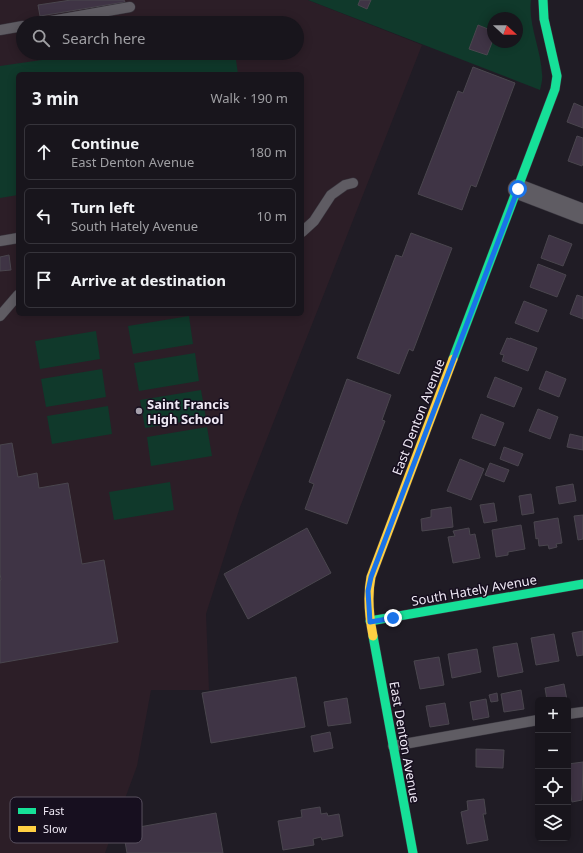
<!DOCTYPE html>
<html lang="en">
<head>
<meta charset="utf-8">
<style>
  :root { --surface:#18151c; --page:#252229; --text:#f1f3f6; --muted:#9f9fa3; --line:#36343b }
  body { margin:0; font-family:"Noto Sans",sans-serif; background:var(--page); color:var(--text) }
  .controls { position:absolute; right:12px; bottom:12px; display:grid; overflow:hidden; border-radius:6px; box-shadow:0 2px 10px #0003 }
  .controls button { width:36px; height:36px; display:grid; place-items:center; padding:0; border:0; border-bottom:1px solid var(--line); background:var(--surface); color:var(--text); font:20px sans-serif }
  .compass { position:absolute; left:487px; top:12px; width:36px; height:36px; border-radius:50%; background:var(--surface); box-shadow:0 2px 10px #0003; rotate:111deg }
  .stop { position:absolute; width:12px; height:12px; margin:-9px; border:3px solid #1a73e8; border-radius:50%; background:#fff }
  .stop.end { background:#1a73e8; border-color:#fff; box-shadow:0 1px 4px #0008 }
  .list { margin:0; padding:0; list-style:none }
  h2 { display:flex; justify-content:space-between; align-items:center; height:52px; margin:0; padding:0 16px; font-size:17px }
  h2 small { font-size:13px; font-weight:400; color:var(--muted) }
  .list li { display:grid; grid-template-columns:26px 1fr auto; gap:12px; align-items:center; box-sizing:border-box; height:56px; margin:0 8px 8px; padding:0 8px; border:1px solid var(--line); border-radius:6px }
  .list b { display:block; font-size:15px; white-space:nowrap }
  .list p { margin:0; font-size:13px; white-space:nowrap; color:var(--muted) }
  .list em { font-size:13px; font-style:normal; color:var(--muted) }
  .icon { flex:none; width:22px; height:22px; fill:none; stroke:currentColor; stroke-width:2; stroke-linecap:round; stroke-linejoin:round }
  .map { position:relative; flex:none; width:583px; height:853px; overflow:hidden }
  .search { position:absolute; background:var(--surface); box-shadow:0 2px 10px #0003; left:16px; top:16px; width:288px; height:44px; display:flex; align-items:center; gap:10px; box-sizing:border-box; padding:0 14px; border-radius:22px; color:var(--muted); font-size:15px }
  .panel { position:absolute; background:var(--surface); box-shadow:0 2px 10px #0003; left:16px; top:72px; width:288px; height:244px; border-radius:6px }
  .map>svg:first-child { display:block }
</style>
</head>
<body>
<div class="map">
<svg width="583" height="853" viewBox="0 0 583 853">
  <rect width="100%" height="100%" fill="#201c25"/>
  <path fill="#2c1e27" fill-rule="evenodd" d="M0,0H308L422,45L240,507L206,614L209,690H151L137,766L105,853H0ZM23,23H297V53H23ZM18,74H302V314H18Z"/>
  <path fill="#10392b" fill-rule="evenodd" d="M308,0H531C528,25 541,49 542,74C543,79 541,85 540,90ZM493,18H517V42H493Z
    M90,53H235L238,74H18V195L0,198V66Z
    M189,316L193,344L133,354L128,326Z
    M96,331L100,359L40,369L35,341Z
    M195,353L199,381L139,391L134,363Z
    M102,369L106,397L46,407L41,379Z
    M201,390L206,418L145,428L140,400Z
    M108,406L112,434L52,444L47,416Z
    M207,427L212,456L151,466L147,437Z
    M170,482L174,510L114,520L109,492Z"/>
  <path fill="#3f3445" stroke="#4a464e" d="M71,0H124L125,2L40,16L38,5Z
    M360,0H371L367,9L358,5Z
    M478,25L493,31V40L487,55L469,49Z
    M473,67L515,83L476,187L471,185L462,210L418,194L458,91L463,93Z
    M574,103L583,107V128L567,122Z
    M577,136L583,138V163L582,166L568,161Z
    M411,233L452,248L413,351L409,349L399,374L357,358L396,255L402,257Z
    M549,235L572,244L563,266L541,258Z
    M9,255L11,270L0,271V257Z
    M538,264L566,275L557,297L530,287Z
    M577,295L583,297V319L570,314Z
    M524,301L547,310L538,332L515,323Z
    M507,338L510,339V338L537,348L528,371L502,361L504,355L500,354Z
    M546,371L566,379L559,397L539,389Z
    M495,377L522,388L514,407L487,397Z
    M347,379L391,395L382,420L385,421L347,524L305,509L314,484L309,482Z
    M538,409L558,417L550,439L529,431Z
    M481,414L504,423L495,446L472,438Z
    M570,434L583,437V450L567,447Z
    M12,443L18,477L37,473L39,488L68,483L82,564L104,560L118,642L0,663V580H1L0,573V445Z
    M504,447L523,454L518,466L500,459Z
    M460,459L484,469L471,500L447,491Z
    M490,463L509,470L504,482L485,475Z
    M573,484L576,501L559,504L556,487Z
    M531,494L534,513L522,515L519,496Z
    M494,503L497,521L484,523L480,505Z
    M451,507L453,527L422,531L421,519L431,517V510Z
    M583,515V539L578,540L574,516Z
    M558,518L562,543L556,544L557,547L549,549L548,545L539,546L538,538L536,539L534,522Z
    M521,525L525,549L508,552V555L496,557L492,530Z
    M307,528L331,573L248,619L224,574Z
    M469,528L470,535L475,534L480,558L453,563L448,537L455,536L453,531Z
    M583,631V655L577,656L572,633Z
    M554,634L559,661L536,665L531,638Z
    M517,643L523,672L498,677L493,647Z
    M477,649L481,672L452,678L448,654Z
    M439,657L444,685L420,689L414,661Z
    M296,677L305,727L211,743L202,693Z
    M564,684L567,700H547L545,688Z
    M521,690L524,709L504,712L501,694Z
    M497,693L498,701L491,702L489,695Z
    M347,698L351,723L328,726L324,702Z
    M486,699L489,717L473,720L470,702Z
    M445,703L449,724L430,727L426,706Z
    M330,732L333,748L314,752L311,736Z
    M476,749L504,750L503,768L476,767Z
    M583,762L582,800L572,802L568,779V764Z
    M484,799L486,814H483L488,840L467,844L461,812L468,810L467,801Z
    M320,807L321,814L327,813L328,816L339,814L343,836L322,840L321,837L313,839L314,845L283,850L278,821L302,817L301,810Z
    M216,813L223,853H127L123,830Z"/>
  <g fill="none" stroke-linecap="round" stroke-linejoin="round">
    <defs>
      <path id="lane" d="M40,23L130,7
        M0,30L23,26
        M302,232L314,221L331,195L345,185L353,183
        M0,241L18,238
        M0,316L18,295
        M568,714L583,712
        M393,746L538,720"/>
      <path id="street" d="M518,189L583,214"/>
      <path id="fast" d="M453,359L555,89L557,76L544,19L543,0
        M370,621L583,584
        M373,636L413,853"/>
      <path id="slow" d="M373,636C369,616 367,597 371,577L453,359"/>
    </defs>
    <use href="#lane" stroke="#3b3840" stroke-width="11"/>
    <use href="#street" stroke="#3b3840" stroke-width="21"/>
    <use href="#fast" stroke="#3b3840" stroke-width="10"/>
    <use href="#slow" stroke="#3b3840" stroke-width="10"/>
    <use href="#lane" stroke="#5f5c63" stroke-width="10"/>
    <use href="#street" stroke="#5f5c63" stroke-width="20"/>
    <use href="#fast" stroke="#16e098" stroke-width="9"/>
    <use href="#slow" stroke="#ffcf43" stroke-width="9"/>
  </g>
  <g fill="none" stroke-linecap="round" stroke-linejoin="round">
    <path stroke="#1a73e8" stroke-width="5" d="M393,618L370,622L368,591L371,577L518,189"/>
  </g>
  <circle fill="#a6a1ac" stroke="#170f1f" stroke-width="1.5" cx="139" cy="411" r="4"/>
  <g text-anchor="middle" stroke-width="3" stroke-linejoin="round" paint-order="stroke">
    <g font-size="13" font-weight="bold" fill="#eee8f4" stroke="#170f1f" text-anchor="start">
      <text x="147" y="409">Saint Francis<tspan x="147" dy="15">High School</tspan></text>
    </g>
    <g font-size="13" fill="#eee8f4" stroke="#170f1f">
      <text transform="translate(418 417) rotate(-69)" y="5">East Denton Avenue</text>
      <text transform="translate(474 590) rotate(-10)" y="5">South Hately Avenue</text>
      <text transform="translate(405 742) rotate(80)" y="5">East Denton Avenue</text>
    </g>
  </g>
  <rect x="10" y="797" width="132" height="46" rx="6" fill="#170f1f" stroke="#58505f" stroke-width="1"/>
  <rect x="18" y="808" width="18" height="6" fill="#16e098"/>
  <rect x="18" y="826" width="18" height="6" fill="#ffcf43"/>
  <g font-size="11" fill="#eee8f4">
    <text x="43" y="815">Fast</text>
    <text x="43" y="833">Slow</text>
  </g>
</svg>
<div class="controls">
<button>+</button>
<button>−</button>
<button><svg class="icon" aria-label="locate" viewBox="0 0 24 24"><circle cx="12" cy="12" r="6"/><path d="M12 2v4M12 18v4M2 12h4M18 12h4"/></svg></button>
<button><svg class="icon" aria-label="layers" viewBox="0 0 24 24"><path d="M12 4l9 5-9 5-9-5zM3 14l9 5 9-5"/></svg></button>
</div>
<svg class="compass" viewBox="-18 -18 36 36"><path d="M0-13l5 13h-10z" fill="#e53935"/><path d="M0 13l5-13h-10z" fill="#9f9fa3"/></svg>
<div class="stop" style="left:518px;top:189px"></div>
<div class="stop end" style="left:393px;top:618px"></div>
<div class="search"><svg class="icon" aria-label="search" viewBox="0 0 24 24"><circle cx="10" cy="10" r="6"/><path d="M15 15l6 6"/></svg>Search here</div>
<section class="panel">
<h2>3 min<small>Walk · 190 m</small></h2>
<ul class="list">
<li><svg class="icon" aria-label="ahead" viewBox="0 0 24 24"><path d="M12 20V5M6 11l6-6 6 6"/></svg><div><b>Continue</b><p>East Denton Avenue</p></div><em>180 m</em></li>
<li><svg class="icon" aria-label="left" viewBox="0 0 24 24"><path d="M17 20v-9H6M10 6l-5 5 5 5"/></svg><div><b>Turn left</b><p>South Hately Avenue</p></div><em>10 m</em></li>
<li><svg class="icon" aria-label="arrive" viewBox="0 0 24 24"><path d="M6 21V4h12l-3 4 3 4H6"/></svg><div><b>Arrive at destination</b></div></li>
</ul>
</section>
</div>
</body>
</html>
